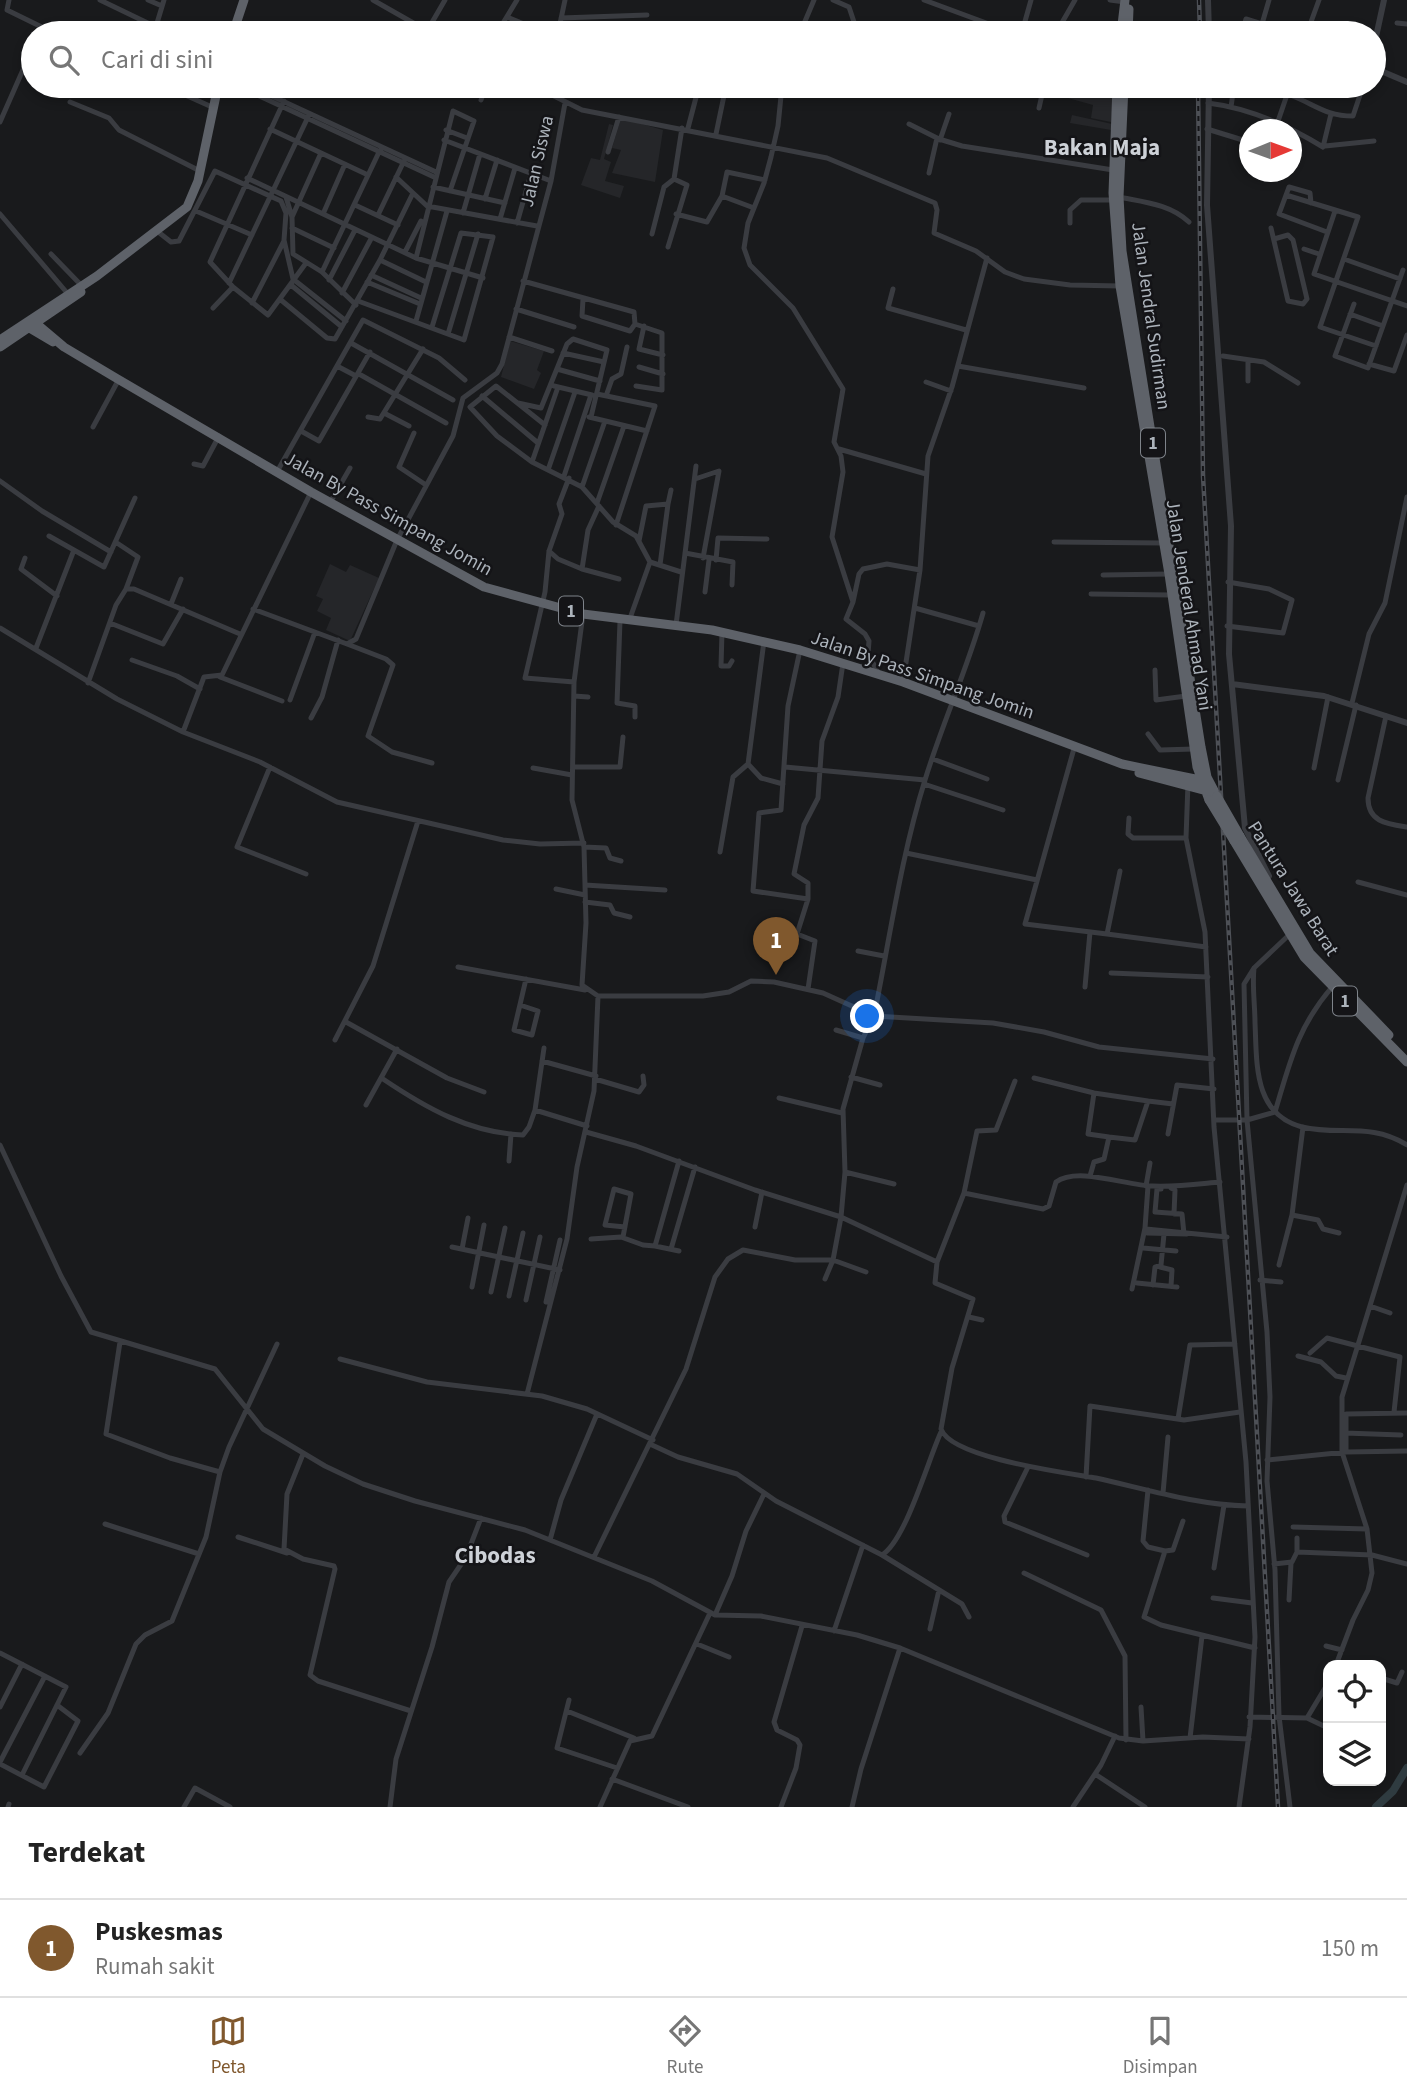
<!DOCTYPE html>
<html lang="id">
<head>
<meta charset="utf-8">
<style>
  :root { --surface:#fff; --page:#f2f2f2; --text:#222; --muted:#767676; --line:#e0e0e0; --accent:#80582d }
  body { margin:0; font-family:"Source Sans 3",sans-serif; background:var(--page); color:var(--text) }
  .controls { position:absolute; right:21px; bottom:21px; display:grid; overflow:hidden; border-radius:14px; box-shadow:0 4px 10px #0003 }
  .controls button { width:63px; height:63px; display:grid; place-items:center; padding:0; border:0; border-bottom:2px solid var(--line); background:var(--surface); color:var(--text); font:35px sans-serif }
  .compass { position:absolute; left:1239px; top:119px; width:63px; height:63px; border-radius:50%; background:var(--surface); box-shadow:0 4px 10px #0003; rotate:89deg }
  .you { position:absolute; left:868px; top:1017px; width:24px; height:24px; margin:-18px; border:5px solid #fff; border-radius:50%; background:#1a73e8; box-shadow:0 0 0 10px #1a73e833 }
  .badge { display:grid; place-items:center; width:46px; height:46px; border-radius:50%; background:var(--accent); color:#fff; font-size:23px; font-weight:700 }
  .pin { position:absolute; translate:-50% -58px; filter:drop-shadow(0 2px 4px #0008) }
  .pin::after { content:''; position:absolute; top:37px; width:24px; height:21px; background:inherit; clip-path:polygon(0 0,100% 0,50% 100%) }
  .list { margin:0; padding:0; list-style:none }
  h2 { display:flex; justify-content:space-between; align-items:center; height:91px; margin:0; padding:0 28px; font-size:30px }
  h2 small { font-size:23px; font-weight:400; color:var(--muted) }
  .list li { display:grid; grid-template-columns:46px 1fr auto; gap:21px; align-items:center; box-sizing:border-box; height:98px; padding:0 28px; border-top:2px solid var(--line) }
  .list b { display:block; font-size:26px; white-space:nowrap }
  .list p { margin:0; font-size:23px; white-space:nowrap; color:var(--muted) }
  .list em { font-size:23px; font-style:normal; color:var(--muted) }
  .icon { flex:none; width:38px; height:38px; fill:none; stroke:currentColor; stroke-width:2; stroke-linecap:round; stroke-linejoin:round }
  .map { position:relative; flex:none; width:1407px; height:1807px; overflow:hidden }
  .search { position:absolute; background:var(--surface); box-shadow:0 4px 10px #0003; left:21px; right:21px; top:21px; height:77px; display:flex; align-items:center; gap:18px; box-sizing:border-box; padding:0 24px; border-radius:38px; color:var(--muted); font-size:26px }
  .sheet { height:189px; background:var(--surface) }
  nav { display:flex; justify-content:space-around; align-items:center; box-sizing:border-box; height:98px; border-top:2px solid var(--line); background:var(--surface); font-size:19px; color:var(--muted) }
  nav a { display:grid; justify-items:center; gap:4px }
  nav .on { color:var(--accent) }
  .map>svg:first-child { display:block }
</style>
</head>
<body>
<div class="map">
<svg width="1407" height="1807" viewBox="0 0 1407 1807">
  <rect width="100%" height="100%" fill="#191a1c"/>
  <path fill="#252629" d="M1071,86H1097L1115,91L1111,122L1091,118L1093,105L1068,98Z
    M1072,115L1112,124L1111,130L1070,123Z
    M621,118L663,130L655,182L612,173L621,150L612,148Z
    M609,124L613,125L604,159L611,162L605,181L624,186L620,198L581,185L591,158L600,160Z
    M510,341L544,351L537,370L541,373L534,389L501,377Z
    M330,564L346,572L350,565L379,578L350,641L326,630L331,618L317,611L323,599L316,596Z"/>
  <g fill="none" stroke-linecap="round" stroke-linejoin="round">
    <path stroke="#2f3b40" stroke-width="8" d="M1376,1807L1393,1791L1407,1768"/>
    <path stroke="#3a3c41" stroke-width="5" d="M9,0L7,10L54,33
      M100,0L156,27
      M148,0L162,6
      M373,0L431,33
      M833,0L849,7L854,22
      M924,0L989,24L1028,33
      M1110,0L1125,2
      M1269,0L1262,24L1289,33
      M507,17L524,24
      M561,18L647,15
      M1397,23L1407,24
      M427,31L445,0
      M1022,32L1031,0
      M154,33L164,0
      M497,33L517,0
      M558,33L565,0
      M712,33H725
      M800,33L814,0
      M1056,33L1075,0
      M1242,33L1246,19L1262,24
      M1307,33L1319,0
      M165,86L212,107
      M238,86L434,177
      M250,86L436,172
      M534,86L582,110L827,158L935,203L937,210L934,233L976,251L1005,272L1024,279L1070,285L1120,286
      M782,86L778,126L771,157L764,183L748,223L744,248L750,265L793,308L843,389L834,442L841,456L843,472L832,537L853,602L846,619L865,634L869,641L868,654L879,674
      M1287,94C1314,103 1324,116 1353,116L1363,86
      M481,100L486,86
      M284,101L210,262L233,287L268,315L306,263
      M70,102L109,118L119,130L200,171
      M1208,103C1249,108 1289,126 1323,147L1331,114
      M1231,107L1234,86
      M1039,108L1044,86
      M0,122L33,47
      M909,124L939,139L962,146L1113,170
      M688,128L699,86
      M270,129L368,175
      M1207,129L1246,141
      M446,130L467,138
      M1275,130L1290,86
      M716,134L726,86
      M444,140L551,181
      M940,140L949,114
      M1325,146L1374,141
      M608,152L619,117
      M929,173L937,138
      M396,177L427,206L537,226
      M247,178L416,258L483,278
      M433,187L505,203
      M1286,195L1358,217L1320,327L1376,346
      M722,196L754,208
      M286,197L292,217L293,254L322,272L356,305
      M1119,197C1144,202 1170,204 1189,222
      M485,199L497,160
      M1311,203L1310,193L1289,187L1279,214L1327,232
      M355,205L398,225
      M196,211L252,235
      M1335,211L1314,274L1407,306
      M463,213L480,154
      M0,214L68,294
      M323,214L345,164
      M676,214L707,222L722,196L727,172L765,180
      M378,215L404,161
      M292,217L321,153
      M500,219L515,168
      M517,223L531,174
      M1070,223V210L1081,200H1113
      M292,228L334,248
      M1271,228L1288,301L1303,304L1307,299L1293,240L1288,235L1274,239
      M157,231L171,242L179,241L215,171L281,201L286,213L284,240L293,279L346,321
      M652,234L664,187L674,179L682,128
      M668,247L687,185L674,179
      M1304,249L1319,254
      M405,252L421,221
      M51,254L81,285
      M416,258L453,111L474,121L450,191
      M1344,259L1400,279
      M380,260L426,282
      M322,272L380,150
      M371,275L421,298
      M329,280L355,230
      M523,281L634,312L635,324L662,333V390L636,386
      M367,282L420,304
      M229,283L309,115
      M291,285L342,327
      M893,289L888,308L966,330
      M342,293L372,237
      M583,299L582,316L630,331L635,324
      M281,300L327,338L335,339L380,260L412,195
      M358,301L464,340L493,237L461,233L432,327
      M252,303L284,241
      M1354,304L1335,356L1368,368L1403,270
      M213,308L233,287
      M516,309L574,327
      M1350,314L1383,326
      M416,321L447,211
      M644,326L639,349L663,355
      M448,334L478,234
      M509,337L552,351
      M351,343L453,400
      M563,353L604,362
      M1223,356L1264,362L1298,383
      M1369,364L1394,371L1407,335
      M337,366L356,376
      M958,366L1084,388
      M639,367L663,374
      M557,369L600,381
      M359,374L446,423
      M1248,381V360
      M926,382L951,391
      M554,386L592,395
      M597,394L655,406L616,525
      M482,396L538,443
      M606,396L612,379L621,374L627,347
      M518,403L541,408L567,344L573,339L607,350L591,417
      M384,413L409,426
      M368,417L380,419L423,349
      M589,417L647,431
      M545,425L496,386L470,407L497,436L532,462L582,487L613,522L636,536L650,562L681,572
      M93,427L119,379
      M301,431L319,441L370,352
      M414,433L399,467L426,485
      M839,449L926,474
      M532,462L558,387
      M194,464L203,466L219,436
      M278,470L363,320L439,358L465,380
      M548,470L575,392
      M564,476L591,395
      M569,478L559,504L562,514L549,551L545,592L525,678L574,682
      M695,479L719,471L703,558
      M0,481L42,511L111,552
      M582,487L605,421
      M331,501L350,468
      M597,503L624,426
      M668,504L671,490
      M599,506L588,530L582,569L619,579
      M49,536L104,567L135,498
      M639,541L646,506L668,504L660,565
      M1054,542L1163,543
      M117,543L138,557L126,589
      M549,551L558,559L582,569
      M685,553L733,562L732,585
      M25,558L21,569L57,596
      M716,560L718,538L767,539
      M1103,575L1169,574
      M705,592L709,560
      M1091,594L1171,595
      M853,602L859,574L863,569L887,564L920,570
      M171,604L181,579
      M915,608L979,626
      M253,609L347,644L356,639L397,540L453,436L463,398L497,373L502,364L551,181L565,103
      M983,613C967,670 942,724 925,780C901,857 890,937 874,1016L863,1038L843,1109L845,1172L841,1217L937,1262L935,1283L973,1299L952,1368L941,1429C951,1458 1067,1473 1096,1478C1146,1489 1196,1505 1248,1506
      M620,621L617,703L635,706V717
      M629,621L650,562
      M110,623L163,644L183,609
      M676,625L696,466
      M1227,626L1283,633L1292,600L1269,589L1228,582
      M0,628L117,699L183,732L260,762L337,802L503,840L540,844L584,843
      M722,632L721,666H729L732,661
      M347,644L386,659L393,665L368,736L392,752L432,763
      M36,648L74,550
      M800,650L788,706L781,810L759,813L753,891L808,899
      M132,660L177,676L200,689
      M1155,670L1156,700L1186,696
      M220,677L282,701
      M903,682L920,570L928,456L952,387L987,258
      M88,683L116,605L126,589H134L240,634
      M574,696L588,697
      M290,700L315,632
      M1352,703L1369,634L1385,603L1407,497
      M1386,716L1368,798C1368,822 1387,824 1407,827
      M311,718L322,697L338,640
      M183,732L204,677L222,675L311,492
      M1148,734L1160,750L1194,749
      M1075,745L1025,924L1107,934L1120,871
      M933,759L987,779
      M748,764L761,778L783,784
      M270,767L237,847L306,874
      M573,767H620L623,737
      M785,767L925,780
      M533,768L572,775
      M1314,768L1328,697
      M1338,780L1356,705
      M1188,783L1186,838L1205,932L1214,1127L1246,1462L1255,1637L1250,1727L1239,1807
      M924,784L1003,810
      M1129,818L1128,834L1133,838H1186
      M584,847L606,848L610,858L621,861
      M720,852L733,777L748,764L764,641
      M906,853L1037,880
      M1358,882L1407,895
      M585,885L665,890
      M556,889L585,895
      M585,902L610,905L614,913L630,917
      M1107,934L1206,947
      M786,937L789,933L797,934
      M858,951L884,956
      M458,967L585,990
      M1254,968C1252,986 1255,1005 1255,1023C1257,1063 1253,1114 1302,1127C1339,1136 1370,1122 1407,1145
      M1111,973L1208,977
      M1085,987L1090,932
      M808,989L815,941L797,934L808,899V883L794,874L804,825L818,798L822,741L838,697L843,663
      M598,996H703L729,992L751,981L774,982L823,993L874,1016L993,1023L1044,1032L1099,1047L1213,1059
      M520,1005L538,1011L532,1035L514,1030L526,979
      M346,1022L447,1078L484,1092
      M836,1030L863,1038
      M335,1040L373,966L418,821
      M542,1061L596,1076
      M851,1077L880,1085
      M1034,1078L1094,1093L1148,1101L1135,1140L1109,1137L1104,1159L1094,1162L1090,1176
      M383,1079C426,1108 470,1133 523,1135L529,1127L535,1110L587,1126
      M595,1079L639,1092L644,1085L643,1076
      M1094,1093L1088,1134L1109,1137
      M779,1098L842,1113
      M1148,1101L1173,1104
      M366,1105L397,1049
      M535,1110L544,1048
      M1214,1120H1247L1275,1112C1290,1062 1297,1028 1332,987
      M586,1132L636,1146L755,1190L841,1217L833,1260H795L743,1250L728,1259L715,1277L686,1369L594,1557
      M1168,1134L1177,1085L1214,1089
      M0,1145L61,1276L91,1332L215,1369L263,1429L325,1466L363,1484L415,1501L525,1530L652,1581L715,1615L761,1616L857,1635L900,1648L1119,1738L1143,1741L1203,1737L1249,1739
      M509,1161L511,1134
      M845,1172L894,1184
      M1146,1186L1150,1163
      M1171,1188L1175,1190L1174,1214
      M1161,1189H1157L1155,1212L1182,1214L1184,1234
      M964,1193L1043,1209L1049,1206L1056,1182C1078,1166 1127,1186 1153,1186C1176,1187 1198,1184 1220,1182
      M1292,1215L1318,1220L1323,1229L1339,1233
      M755,1227L762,1192
      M1187,1234L1147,1233L1146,1229L1227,1237
      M623,1237L631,1194L614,1189L605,1225L625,1227
      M591,1239L621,1237L643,1245L655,1246L679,1161
      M655,1246L679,1251
      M452,1247L560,1270
      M1143,1248L1176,1251
      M462,1249L468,1218
      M671,1249L695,1167
      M937,1262L964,1193L977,1131L996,1130L1015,1081
      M1279,1265L1292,1215L1303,1127
      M1160,1267L1172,1270L1171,1286
      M825,1279L833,1260L866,1272
      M1260,1280L1281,1282
      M1137,1283L1177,1287
      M1153,1285L1155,1267L1161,1265L1164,1234
      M472,1287L484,1225
      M1132,1289L1145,1228L1148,1186
      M491,1292L505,1228
      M509,1296L523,1233
      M526,1300L540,1237
      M546,1302L560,1240
      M1370,1306L1390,1313
      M969,1317L982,1320
      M120,1342L106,1434L170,1458L220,1472
      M1310,1353L1327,1338L1400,1357L1394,1412
      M1298,1356L1321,1362L1336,1376L1346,1378
      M340,1359L427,1382L542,1396L587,1409L653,1440
      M527,1394L567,1239L577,1167L594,1091L598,996L582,985L586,923L584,847L572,800L574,682L583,614
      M1178,1419L1190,1345L1235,1344
      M1345,1433L1401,1435
      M652,1445L678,1457L737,1474L776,1501L882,1555C906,1540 928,1460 941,1432
      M1346,1452V1414L1407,1413
      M303,1454L287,1494L284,1549L303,1559L334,1566L335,1569L310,1675L318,1681L411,1711
      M1267,1460L1346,1452L1407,1451
      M1028,1467L1004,1516L1005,1522L1087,1555
      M1086,1477L1090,1406L1184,1420L1240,1412
      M1148,1490L1143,1541L1148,1547L1165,1551L1144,1617L1161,1625L1255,1648
      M1163,1493L1168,1437
      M105,1524L199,1554
      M1293,1527L1367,1529
      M238,1537L287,1553
      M550,1540L561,1500L597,1414
      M1165,1551L1173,1550L1183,1521
      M1297,1552L1372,1555L1407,1564
      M882,1555L962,1604L969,1617
      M1274,1564L1292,1562L1297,1552V1538
      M1214,1568L1224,1505
      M1024,1573L1101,1610L1125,1656L1126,1740
      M1213,1598L1252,1603
      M1289,1600L1291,1563
      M715,1615L732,1576L746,1531L764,1494
      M930,1629L939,1590
      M834,1631L863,1545
      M697,1644L729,1657
      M1326,1646L1342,1650
      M0,1653L66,1687L22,1775
      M1338,1661L1348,1665
      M1336,1665L1353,1620L1368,1590L1372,1573L1367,1529L1342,1452V1397L1407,1185
      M1381,1678L1397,1683L1402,1672
      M569,1700L557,1748L617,1768
      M0,1707L22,1664
      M1141,1707L1143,1741
      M567,1711L634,1738
      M1249,1717L1307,1718L1328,1683
      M1307,1718L1328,1728
      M1190,1738L1202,1636
      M80,1753L108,1713L136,1644L145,1635L172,1621L206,1537L220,1472L229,1447L277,1344
      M0,1762L45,1676
      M0,1764L44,1787L78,1721L57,1705
      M1095,1774L1145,1807
      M612,1779L688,1807
      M8,1807L9,1804
      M184,1807L195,1788L230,1807
      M390,1807L396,1759L432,1647L449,1582L466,1557L481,1518
      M600,1807L630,1741L652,1736L710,1613
      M781,1807L796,1768L800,1745L797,1740L777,1730L774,1722L802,1626
      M852,1807L861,1769L900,1648
      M1073,1807L1101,1765L1115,1736
      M1290,1807L1279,1716L1275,1570L1267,1481L1270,1397L1267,1332L1247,1120L1244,984L1254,968L1291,933"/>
    <path stroke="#3a3c41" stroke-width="6" d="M1208,0L1209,33
      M1374,46L1384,0
      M1374,68L1407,82
      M1209,86L1207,205L1231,526L1229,654L1245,828L1269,876
      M1232,684L1324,696L1407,723"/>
    <path stroke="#5e6269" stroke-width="9" d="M233,33L244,0
      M1121,33L1125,0
      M1128,33L1129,9
      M1117,86L1113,193L1120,286L1169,574L1197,767L1209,800
      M1124,86L1119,197L1122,251L1201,747L1207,777L1217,796
      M32,320L64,347L116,378L311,492L484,587L583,614L712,630L800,650L903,682L1122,764L1200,780
      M26,326L53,342
      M0,340L97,276L187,207L198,181L218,86
      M0,347L81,292
      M1139,773L1203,790
      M1240,836L1310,953L1389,1035
      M1234,841L1304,957L1407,1062"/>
    <defs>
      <path id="rail" d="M1199,0L1200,33
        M1198,86L1203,476L1278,1807"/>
    </defs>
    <use href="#rail" stroke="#4d5056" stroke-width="4.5"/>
    <use href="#rail" stroke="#141417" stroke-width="2" stroke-dasharray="5" stroke-linecap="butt"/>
    <path stroke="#5e6269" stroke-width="9" d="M1217,796L1240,836
      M1209,800L1234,841"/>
  </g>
  <g text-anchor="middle" stroke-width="5" stroke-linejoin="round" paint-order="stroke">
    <g fill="#141417" stroke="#7e838a" stroke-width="2">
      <rect x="1141" y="428.5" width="24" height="29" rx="5"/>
      <rect x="559" y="596.5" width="24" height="29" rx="5"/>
      <rect x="1333" y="986.5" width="24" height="29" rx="5"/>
    </g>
    <g font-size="18" font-weight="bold" fill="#acb3bb">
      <text x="1153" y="449">1</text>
      <text x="571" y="617">1</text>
      <text x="1345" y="1007">1</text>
    </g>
    <g font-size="19" fill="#acb3bb" stroke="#141417">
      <text transform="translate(536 161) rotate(-77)" y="7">Jalan Siswa</text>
      <text transform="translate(1152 316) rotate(82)" y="7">Jalan Jendral Sudirman</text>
      <text transform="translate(389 513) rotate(29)" y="7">Jalan By Pass Simpang Jomin</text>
      <text transform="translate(1190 605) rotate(81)" y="7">Jalan Jenderal Ahmad Yani</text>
      <text transform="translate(923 674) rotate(19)" y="7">Jalan By Pass Simpang Jomin</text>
      <text transform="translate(1294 888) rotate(58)" y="7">Pantura Jawa Barat</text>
    </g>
    <g font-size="23" font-weight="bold" fill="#cdd1d7" stroke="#141417">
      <text x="1102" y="155">Bakan Maja</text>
      <text x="495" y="1563">Cibodas</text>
    </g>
  </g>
</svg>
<div class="controls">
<button><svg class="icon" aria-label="locate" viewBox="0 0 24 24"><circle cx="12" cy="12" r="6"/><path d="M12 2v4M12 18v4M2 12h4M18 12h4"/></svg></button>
<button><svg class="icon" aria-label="layers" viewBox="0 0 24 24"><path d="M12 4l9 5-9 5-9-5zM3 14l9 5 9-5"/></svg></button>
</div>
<svg class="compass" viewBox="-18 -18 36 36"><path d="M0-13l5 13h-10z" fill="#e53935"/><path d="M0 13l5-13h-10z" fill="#767676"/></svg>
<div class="you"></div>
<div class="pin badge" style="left:776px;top:975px">1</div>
<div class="search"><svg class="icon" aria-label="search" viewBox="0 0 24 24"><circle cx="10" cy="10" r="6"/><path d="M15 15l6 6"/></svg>Cari di sini</div>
</div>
<section class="sheet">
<h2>Terdekat<small></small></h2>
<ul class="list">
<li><span class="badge">1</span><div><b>Puskesmas</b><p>Rumah sakit</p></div><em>150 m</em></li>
</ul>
</section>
<nav>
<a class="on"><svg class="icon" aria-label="map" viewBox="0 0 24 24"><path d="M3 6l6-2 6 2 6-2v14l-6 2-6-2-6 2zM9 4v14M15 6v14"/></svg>Peta</a>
<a><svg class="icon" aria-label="directions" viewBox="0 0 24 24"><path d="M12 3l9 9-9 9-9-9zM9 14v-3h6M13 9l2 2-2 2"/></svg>Rute</a>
<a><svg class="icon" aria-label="saved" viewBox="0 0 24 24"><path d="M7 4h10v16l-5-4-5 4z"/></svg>Disimpan</a>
</nav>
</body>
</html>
